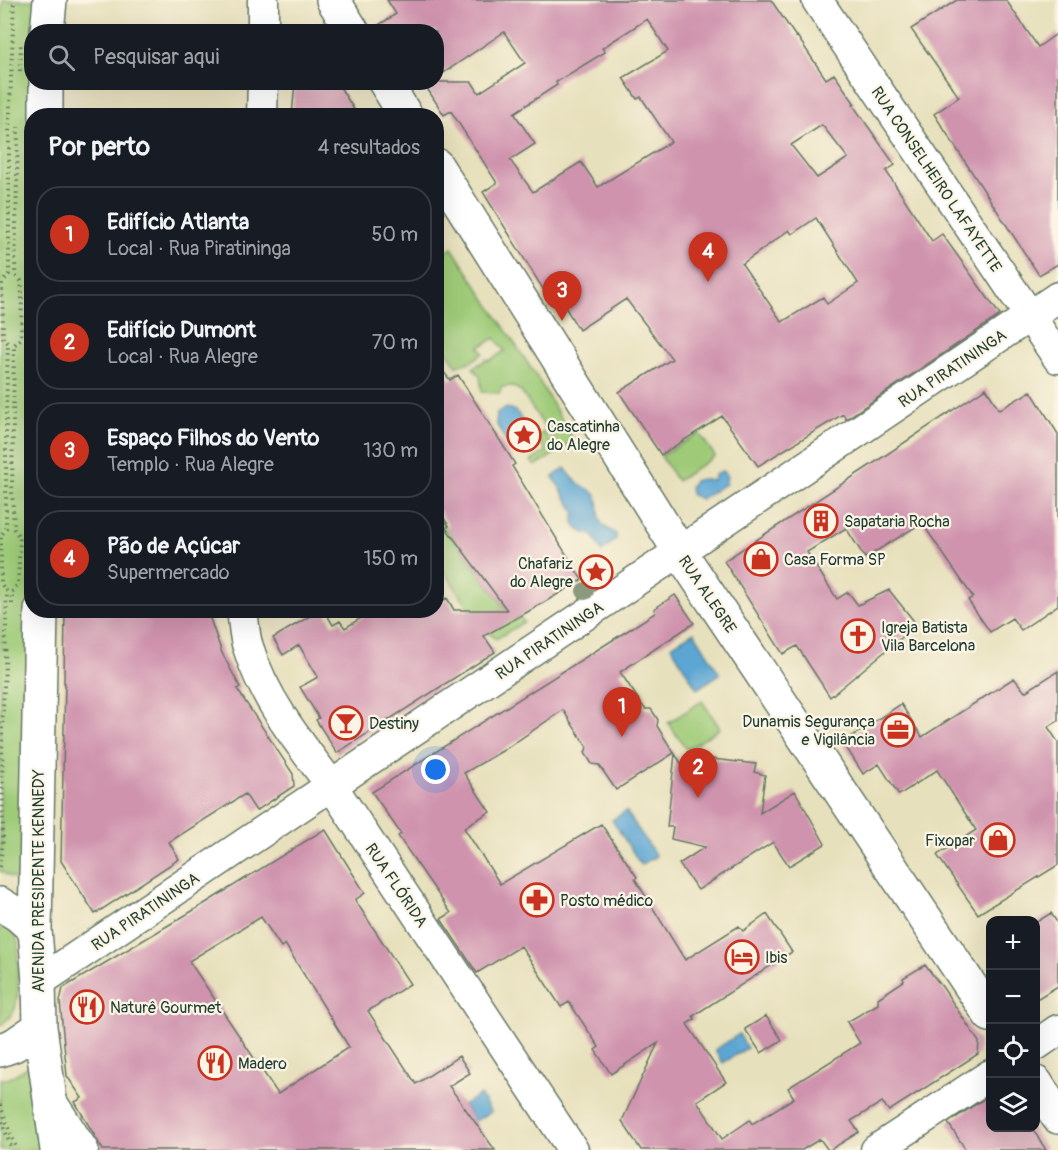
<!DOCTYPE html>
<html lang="pt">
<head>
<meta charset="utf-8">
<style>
  :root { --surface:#171b24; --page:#242831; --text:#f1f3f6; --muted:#9ea1a6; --line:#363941; --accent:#c8321e }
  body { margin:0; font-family:Pangolin,sans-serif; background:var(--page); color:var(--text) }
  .controls { position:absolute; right:18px; bottom:18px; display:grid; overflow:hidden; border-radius:12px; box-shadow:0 6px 24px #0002 }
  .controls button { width:54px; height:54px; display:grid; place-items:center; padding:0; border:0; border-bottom:2px solid var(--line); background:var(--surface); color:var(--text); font:30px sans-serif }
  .you { position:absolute; left:436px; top:770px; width:21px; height:21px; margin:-15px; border:4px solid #fff; border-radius:50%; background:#1a73e8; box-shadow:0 0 0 9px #1a73e833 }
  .badge { display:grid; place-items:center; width:39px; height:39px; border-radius:50%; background:var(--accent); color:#fff; font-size:20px; font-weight:700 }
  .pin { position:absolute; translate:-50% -50px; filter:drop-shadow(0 2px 3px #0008) }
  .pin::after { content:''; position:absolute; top:32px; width:21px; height:18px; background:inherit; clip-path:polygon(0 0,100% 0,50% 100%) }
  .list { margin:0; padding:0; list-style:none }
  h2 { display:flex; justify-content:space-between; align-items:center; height:78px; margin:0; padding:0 24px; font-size:26px }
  h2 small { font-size:20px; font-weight:400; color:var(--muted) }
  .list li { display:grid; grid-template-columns:39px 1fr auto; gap:18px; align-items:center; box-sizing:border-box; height:96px; margin:0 12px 12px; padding:0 12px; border:2px solid var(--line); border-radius:24px }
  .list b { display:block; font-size:22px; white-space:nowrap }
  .list p { margin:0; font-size:20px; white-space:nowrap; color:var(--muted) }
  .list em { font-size:20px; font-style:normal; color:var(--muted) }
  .icon { flex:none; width:33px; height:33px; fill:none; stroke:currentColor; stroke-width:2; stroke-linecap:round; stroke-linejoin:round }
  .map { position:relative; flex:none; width:1058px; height:1150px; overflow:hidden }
  .search { position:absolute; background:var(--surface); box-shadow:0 6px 24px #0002; left:24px; top:24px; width:420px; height:66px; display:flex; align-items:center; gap:15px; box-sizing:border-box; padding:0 21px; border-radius:24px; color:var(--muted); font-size:22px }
  .panel { position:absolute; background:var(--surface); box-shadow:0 6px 24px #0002; left:24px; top:108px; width:420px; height:510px; border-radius:24px }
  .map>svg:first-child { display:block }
</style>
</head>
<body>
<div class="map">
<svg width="1058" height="1150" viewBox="0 0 1058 1150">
  <rect width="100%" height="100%" fill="#fcf5e5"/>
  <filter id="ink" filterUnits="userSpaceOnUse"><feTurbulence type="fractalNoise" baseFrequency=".0167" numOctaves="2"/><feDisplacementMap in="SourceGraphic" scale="12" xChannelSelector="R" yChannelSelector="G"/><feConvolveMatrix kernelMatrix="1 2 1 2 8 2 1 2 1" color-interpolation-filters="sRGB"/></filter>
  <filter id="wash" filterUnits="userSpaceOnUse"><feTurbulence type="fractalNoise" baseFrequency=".008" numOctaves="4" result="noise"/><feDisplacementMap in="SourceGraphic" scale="24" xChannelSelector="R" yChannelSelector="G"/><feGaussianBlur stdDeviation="1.35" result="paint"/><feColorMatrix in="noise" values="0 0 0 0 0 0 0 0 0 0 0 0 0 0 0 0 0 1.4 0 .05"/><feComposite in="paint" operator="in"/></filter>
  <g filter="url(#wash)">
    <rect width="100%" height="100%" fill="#e7e0bc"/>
    <path fill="#9fcb78" stroke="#5f8456" stroke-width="1.5" d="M3,0H39L32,32L31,486L25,885L0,871V43Z
      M452,248L538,379L574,441L560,450L521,391L512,386L501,387L500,393L482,392L480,376L473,368L487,359L489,361L505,351L495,338L479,347L483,353L472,361L457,366L437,338V258Z
      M544,432L556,453L535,466L531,461L546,452L537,436Z
      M699,433L715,456L677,481L661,456Z
      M441,521L514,620L520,617L524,622L496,639L483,628L437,561L436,524Z
      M702,701L720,728L687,750L668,723Z
      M0,915L14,929L18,943V994L15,1009L9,1018L0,1026Z
      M34,1063L48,1150H0V1079H8Z"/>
    <path fill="#5ba6d3" stroke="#3d7284" stroke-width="1.5" d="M507,408L516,411L527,427L529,443L519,449L507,444L496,423L497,413Z
      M565,468C570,475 575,481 582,486C587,489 591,489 595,494C601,501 597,513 601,522C603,528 611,530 616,534V539L602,552C599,547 596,538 592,535C590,534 589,534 587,534C576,530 571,524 575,512L553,477Z
      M722,471L727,475L726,484C716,488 711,494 701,499L691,495L690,487L694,481L701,479L713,480L715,475Z
      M694,632L720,674L697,689L671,646Z
      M626,811L656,856L641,865L612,820Z
      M739,1034L747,1048L723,1063L715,1050Z
      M480,1095L491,1112L475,1121L463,1105Z"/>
    <g id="blocks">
      <path fill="#cf93ad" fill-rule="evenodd" d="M387,0H771L796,37L797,36L826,79L834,74L855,104L853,105L895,165L886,171L932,241L942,234L1000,315L846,419L843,414L758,466L722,416L661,455L619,392L672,359L626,299L579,330L559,297L551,302L483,192L497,183L451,111L444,115L423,82H472L479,93L525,63L504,32L436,78V32H372L371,30L396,14ZM647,19L668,51L623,78L637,99L641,97L671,142L598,187L581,162L533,192L510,160L535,144L514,113L557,85L556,82L605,52L602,48ZM822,125L848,158L817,178L791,145ZM816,218L858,283L827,304L823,297L782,322L742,264L789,230L792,234Z
        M957,0H1006L1038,47L1058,33V264L1039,275L934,114L959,97L911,29Z
        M295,82H337L358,116H292Z
        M436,362L450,380L458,375L515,464L512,466L582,580L531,610L484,636L495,652L337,753L316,720L319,718L300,687L318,677L299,645L283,655L273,638L320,610H324L333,625L340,621L345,628L374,610H436V605L447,598L454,610H507L446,528L449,526L436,506Z
        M986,388L999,410L1031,391L1058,434V605L1021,630L1012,618L990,632L968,600L973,597L922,523L865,558L846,528L807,552L837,599L848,592L858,605L889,590L917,625L830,697L797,646L783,654L724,561L877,461Z
        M675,595L694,623L620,672L645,709H651L655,715L658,720L657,726L674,753L616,790L599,765L592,764L585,753L587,747L563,710L504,750L464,773L490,812L469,824V825L464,828L500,884L601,824L637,877L635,879L685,960L739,926L743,931L767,914L792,952L693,1016L695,1019L687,1024L726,1082L697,1101L722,1139L750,1120L752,1124L794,1098L788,1088L860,1043L847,1022L878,1004V998L904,981L903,978L925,965L943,988L979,1042L978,1054L889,1111L882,1102L851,1121L859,1132L830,1150H828L820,1139L802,1150H641L622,1121L658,1043L611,1074L595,1050L599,1047L569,1002L561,1007L521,946L477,973L441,919L451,913L398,836L401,834L372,792L627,631L655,613L654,609Z
        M65,610H207L222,653L240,687L237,689L293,774L294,786L256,811L245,794L169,842L179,859L95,914L61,861L65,683H64Z
        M1058,671V721L1048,727L1058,742V865L978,914L937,855L976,830L937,770L899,795L879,764L863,774L843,742L901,704L922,737L1014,678L1025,692Z
        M675,754L689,775L712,759L756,764L754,772L765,775L760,813L795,791L825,844L789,866L773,842L698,890L679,864L705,847L671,839L673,827H667Z
        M325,829L365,893L355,900L410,984L368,1011L416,1084L459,1056L470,1073L449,1086L495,1150H103L75,1102L82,1098L67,1076L60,1001L63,988L204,904ZM261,917L281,947L285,944L349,1047L278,1094L189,961Z
        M1051,913L1058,924V986L1035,1000V923Z
        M766,1016L782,1040L761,1053L745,1029Z
        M990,1095V1128H1032L1046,1150H966L948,1123Z"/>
    </g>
  </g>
  <g filter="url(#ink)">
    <use href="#blocks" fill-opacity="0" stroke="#657664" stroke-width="1.5"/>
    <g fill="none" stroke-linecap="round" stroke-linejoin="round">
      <defs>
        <path id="minor" d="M817,0L1058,358
          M263,32V0
          M262,116L263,82
          M242,610C244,622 244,636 248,647C264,699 299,743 332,786L573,1150
          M39,982L1058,297
          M1036,1045L1058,1030
          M51,1101L83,1150
          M876,1150L990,1075"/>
        <path id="major" d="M333,0L353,32
          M47,32L50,0
          M385,82L406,116
          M46,116V82
          M436,165L680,552L990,1015
          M41,610L35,930L39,982L40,1027L57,1150
          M0,904L18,915L35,930
          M0,1050L14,1045L40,1027
          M1036,1083L1058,1117"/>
      </defs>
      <use href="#minor" stroke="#657664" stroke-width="33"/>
      <use href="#major" stroke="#657664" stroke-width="36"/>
      <path stroke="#657664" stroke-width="4" stroke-dasharray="1.5 4.5" stroke-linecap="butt" d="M20,71L21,43
        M12,604V592L18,584L20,538L14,529L12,491L14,345L21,339L22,293L21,281L15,275L18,127
        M0,867L3,839L2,730L5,666L7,592L1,584V536L6,528V413L8,343L3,338L2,283L9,274V132L14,0
        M0,1105L17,1150
        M0,1116L12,1150"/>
      <use href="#minor" stroke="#fff" stroke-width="30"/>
      <use href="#major" stroke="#fff" stroke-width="33"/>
    </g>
    <circle fill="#8b9a7b" cx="585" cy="591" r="9"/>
  </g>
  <defs>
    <symbol id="sight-ring" viewBox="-11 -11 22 22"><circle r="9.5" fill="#fcf5e5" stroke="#c8321e" stroke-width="1.5"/><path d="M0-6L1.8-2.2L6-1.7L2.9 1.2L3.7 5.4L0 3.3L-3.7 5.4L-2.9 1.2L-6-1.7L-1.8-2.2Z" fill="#c8321e"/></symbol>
    <symbol id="building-ring" viewBox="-11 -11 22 22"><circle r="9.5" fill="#fcf5e5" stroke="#c8321e" stroke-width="1.5"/><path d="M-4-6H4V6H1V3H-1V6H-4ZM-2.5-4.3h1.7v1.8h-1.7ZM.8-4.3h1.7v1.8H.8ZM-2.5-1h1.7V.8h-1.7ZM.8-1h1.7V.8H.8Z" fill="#c8321e"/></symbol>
    <symbol id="shop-ring" viewBox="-11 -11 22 22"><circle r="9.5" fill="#fcf5e5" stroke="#c8321e" stroke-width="1.5"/><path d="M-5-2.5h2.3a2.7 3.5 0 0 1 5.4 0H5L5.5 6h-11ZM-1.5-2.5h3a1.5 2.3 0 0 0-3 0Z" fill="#c8321e"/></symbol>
    <symbol id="church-ring" viewBox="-11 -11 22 22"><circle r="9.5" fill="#fcf5e5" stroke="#c8321e" stroke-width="1.5"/><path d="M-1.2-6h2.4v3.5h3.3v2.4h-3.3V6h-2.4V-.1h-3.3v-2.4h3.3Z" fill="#c8321e"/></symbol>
    <symbol id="bar-ring" viewBox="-11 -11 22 22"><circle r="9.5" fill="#fcf5e5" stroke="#c8321e" stroke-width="1.5"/><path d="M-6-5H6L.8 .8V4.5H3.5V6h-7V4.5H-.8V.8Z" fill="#c8321e"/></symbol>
    <symbol id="office-ring" viewBox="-11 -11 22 22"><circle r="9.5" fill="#fcf5e5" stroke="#c8321e" stroke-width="1.5"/><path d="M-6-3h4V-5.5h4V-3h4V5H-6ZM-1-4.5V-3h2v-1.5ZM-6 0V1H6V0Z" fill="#c8321e"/></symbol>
    <symbol id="pharmacy-ring" viewBox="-11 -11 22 22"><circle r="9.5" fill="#fcf5e5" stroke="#c8321e" stroke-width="1.5"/><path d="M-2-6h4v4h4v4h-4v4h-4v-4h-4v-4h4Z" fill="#c8321e"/></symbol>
    <symbol id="hotel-ring" viewBox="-11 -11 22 22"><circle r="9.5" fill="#fcf5e5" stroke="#c8321e" stroke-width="1.5"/><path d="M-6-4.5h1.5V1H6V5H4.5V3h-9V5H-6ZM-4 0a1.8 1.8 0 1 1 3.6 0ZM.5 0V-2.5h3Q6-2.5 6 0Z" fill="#c8321e"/></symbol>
    <symbol id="restaurant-ring" viewBox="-11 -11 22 22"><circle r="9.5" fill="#fcf5e5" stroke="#c8321e" stroke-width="1.5"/><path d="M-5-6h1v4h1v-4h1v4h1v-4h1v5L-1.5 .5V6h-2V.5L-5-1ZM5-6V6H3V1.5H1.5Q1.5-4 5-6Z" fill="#c8321e"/></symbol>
  </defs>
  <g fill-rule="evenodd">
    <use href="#sight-ring" x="505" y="416" width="38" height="38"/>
    <use href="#building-ring" x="802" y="502" width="38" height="38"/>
    <use href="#shop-ring" x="742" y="540" width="38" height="38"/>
    <use href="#sight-ring" x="577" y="553" width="38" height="38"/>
    <use href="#church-ring" x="839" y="617" width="38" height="38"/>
    <use href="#bar-ring" x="327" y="704" width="38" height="38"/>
    <use href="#office-ring" x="879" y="711" width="38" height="38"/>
    <use href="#shop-ring" x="979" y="821" width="38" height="38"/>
    <use href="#pharmacy-ring" x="518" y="881" width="38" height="38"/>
    <use href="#hotel-ring" x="723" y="938" width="38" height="38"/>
    <use href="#restaurant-ring" x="68" y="988" width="38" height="38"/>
    <use href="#restaurant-ring" x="196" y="1044" width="38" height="38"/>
  </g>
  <g text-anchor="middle" stroke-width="4.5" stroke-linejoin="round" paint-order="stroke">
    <g font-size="16" fill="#1f3d34" stroke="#fcf5e5">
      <text transform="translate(937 179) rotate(56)" y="6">RUA CONSELHEIRO LAFAYETTE</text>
      <text transform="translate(952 368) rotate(-34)" y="6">RUA PIRATININGA</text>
      <text transform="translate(708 594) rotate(56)" y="6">RUA ALEGRE</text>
      <text transform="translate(549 640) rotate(-34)" y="6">RUA PIRATININGA</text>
      <text transform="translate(38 881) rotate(-90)" y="6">AVENIDA PRESIDENTE KENNEDY</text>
      <text transform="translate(397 885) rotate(56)" y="6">RUA FLÓRIDA</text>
      <text transform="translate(145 911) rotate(-34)" y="6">RUA PIRATININGA</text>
    </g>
    <g font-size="16" fill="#1f3d34" stroke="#fcf5e5" text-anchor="start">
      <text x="547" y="432">Cascatinha<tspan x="547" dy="18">do Alegre</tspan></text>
      <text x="844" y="527">Sapataria Rocha</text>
      <text x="784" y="565">Casa Forma SP</text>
      <text x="573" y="569" text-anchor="end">Chafariz<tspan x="573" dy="18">do Alegre</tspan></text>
      <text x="881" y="633">Igreja Batista<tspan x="881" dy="18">Vila Barcelona</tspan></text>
      <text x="875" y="727" text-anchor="end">Dunamis Segurança<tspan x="875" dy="18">e Vigilância</tspan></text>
      <text x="369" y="729">Destiny</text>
      <text x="975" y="846" text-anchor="end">Fixopar</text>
      <text x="560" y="906">Posto médico</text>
      <text x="765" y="963">Ibis</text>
      <text x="110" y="1013">Naturê Gourmet</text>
      <text x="238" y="1069">Madero</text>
    </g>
  </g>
</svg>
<div class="controls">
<button>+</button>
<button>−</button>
<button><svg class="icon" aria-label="locate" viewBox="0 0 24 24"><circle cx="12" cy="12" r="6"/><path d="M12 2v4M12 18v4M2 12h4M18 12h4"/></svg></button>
<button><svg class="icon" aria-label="layers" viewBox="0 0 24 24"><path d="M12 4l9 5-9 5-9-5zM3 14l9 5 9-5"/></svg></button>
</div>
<div class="you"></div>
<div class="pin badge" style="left:622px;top:737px">1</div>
<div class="pin badge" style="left:698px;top:798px">2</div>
<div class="pin badge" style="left:562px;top:321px">3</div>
<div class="pin badge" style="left:708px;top:282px">4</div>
<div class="search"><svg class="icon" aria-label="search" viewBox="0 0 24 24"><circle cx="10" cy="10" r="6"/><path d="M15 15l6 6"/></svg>Pesquisar aqui</div>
<section class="panel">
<h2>Por perto<small>4 resultados</small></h2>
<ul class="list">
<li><span class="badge">1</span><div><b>Edifício Atlanta</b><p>Local · Rua Piratininga</p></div><em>50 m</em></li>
<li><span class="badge">2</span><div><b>Edifício Dumont</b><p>Local · Rua Alegre</p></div><em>70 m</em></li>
<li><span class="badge">3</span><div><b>Espaço Filhos do Vento</b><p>Templo · Rua Alegre</p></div><em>130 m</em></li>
<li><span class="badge">4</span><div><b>Pão de Açúcar</b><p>Supermercado</p></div><em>150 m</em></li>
</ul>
</section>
</div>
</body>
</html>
